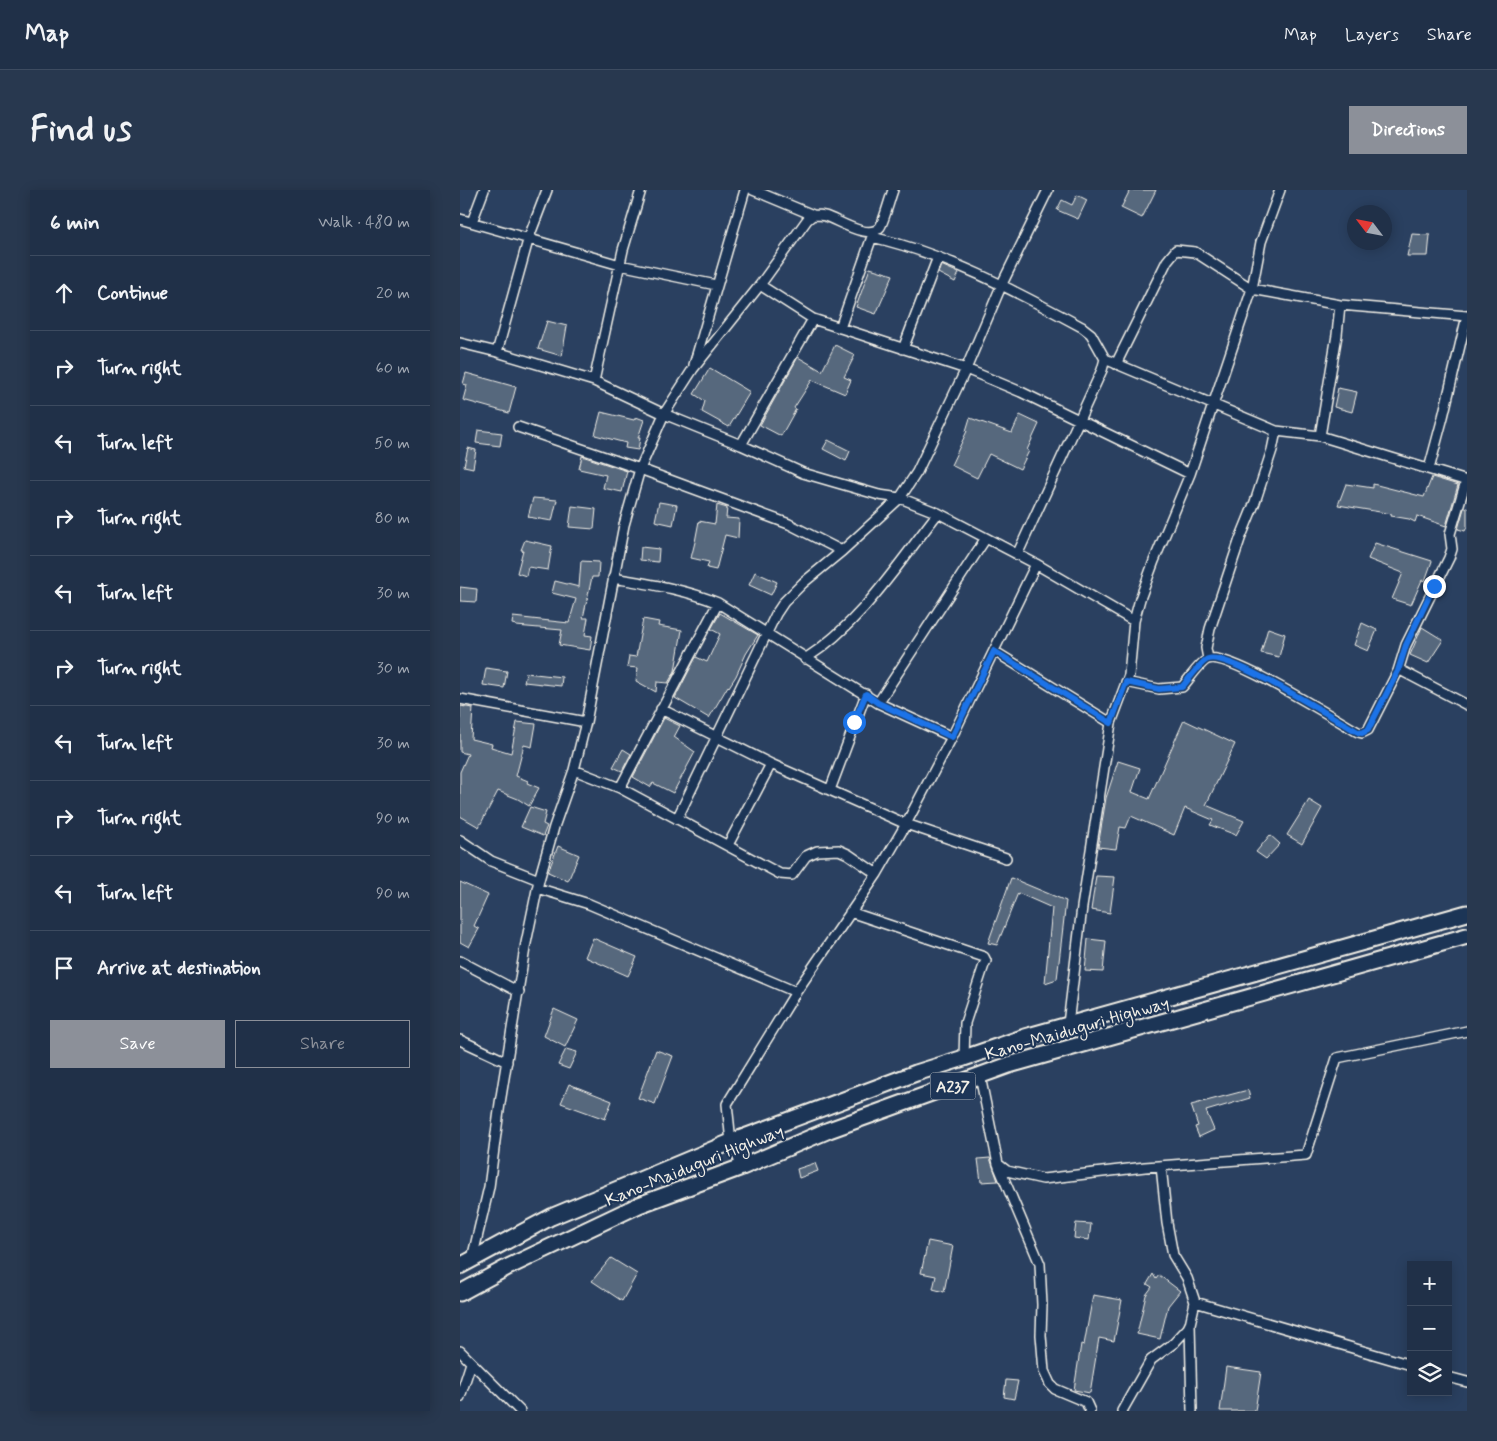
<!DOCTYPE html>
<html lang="en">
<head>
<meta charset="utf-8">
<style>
  :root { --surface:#203048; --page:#28384f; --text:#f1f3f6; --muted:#a2a9b4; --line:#3d4b60; --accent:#8c9099 }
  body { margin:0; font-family:Mynerve,sans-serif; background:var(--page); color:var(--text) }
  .controls { position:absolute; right:15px; bottom:15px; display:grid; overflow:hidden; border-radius:0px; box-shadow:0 2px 12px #0003 }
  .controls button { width:45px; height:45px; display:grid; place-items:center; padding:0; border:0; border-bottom:1px solid var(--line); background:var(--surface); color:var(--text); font:25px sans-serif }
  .compass { position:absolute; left:887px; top:15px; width:45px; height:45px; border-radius:50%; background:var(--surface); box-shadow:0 2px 12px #0003; rotate:302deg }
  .stop { position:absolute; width:15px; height:15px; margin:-11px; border:4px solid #1a73e8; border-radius:50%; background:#fff }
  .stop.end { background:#1a73e8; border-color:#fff; box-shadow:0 1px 5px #0008 }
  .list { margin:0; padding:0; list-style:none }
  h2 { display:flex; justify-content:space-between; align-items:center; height:65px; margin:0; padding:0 20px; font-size:21px }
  h2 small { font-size:16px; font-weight:400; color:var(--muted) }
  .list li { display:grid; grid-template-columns:32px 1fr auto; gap:15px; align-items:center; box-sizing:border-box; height:75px; padding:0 20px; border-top:1px solid var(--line) }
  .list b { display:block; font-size:19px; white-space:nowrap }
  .list em { font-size:16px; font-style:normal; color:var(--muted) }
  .actions { display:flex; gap:10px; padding:15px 20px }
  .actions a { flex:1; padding:11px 0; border:1px solid var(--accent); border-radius:0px; text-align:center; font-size:18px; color:var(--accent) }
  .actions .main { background:var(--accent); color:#fff }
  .icon { flex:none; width:28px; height:28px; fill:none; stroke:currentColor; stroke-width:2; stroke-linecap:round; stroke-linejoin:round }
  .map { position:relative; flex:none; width:1007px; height:1221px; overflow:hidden; border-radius:0px }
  header { display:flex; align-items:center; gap:30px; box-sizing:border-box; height:70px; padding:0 25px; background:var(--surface); border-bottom:1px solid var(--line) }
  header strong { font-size:24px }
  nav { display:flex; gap:28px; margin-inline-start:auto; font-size:18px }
  .intro { display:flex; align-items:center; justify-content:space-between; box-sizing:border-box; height:120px; padding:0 30px }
  h1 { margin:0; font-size:35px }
  .button { padding:12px 22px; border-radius:0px; background:var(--accent); color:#fff; font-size:18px; font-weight:700 }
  main { display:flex; gap:30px; padding:0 30px }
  aside { flex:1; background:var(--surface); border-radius:0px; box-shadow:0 2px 12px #0003 }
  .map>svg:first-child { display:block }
</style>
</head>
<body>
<header>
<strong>Map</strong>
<nav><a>Map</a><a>Layers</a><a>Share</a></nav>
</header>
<div class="intro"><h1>Find us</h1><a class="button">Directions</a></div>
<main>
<aside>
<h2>6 min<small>Walk · 480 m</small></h2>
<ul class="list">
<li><svg class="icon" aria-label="ahead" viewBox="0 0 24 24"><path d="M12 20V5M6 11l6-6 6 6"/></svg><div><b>Continue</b></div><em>20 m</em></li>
<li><svg class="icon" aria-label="right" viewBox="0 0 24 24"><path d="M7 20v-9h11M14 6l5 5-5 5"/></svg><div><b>Turn right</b></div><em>60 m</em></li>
<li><svg class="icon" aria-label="left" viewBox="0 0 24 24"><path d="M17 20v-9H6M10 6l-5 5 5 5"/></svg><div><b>Turn left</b></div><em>50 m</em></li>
<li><svg class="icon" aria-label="right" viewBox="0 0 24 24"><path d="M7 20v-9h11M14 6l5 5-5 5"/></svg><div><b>Turn right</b></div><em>80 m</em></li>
<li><svg class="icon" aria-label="left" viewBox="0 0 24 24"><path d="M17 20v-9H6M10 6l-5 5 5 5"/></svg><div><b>Turn left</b></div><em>30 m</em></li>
<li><svg class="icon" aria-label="right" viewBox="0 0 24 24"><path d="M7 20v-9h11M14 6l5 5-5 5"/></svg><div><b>Turn right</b></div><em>30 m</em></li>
<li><svg class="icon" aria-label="left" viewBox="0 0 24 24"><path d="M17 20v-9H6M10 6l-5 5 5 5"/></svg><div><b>Turn left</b></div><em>30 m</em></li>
<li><svg class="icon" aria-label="right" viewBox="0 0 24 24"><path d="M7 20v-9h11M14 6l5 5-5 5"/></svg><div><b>Turn right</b></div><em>90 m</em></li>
<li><svg class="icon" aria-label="left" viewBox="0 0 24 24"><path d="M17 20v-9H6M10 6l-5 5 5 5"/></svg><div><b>Turn left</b></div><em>90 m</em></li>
<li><svg class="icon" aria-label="arrive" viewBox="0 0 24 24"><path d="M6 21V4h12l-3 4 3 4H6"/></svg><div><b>Arrive at destination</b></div></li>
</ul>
<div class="actions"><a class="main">Save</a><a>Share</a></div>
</aside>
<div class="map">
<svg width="1007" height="1221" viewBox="0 0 1007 1221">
  <rect width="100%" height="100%" fill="#2a4060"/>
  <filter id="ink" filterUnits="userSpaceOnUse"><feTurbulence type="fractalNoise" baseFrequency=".02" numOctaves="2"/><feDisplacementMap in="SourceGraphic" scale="10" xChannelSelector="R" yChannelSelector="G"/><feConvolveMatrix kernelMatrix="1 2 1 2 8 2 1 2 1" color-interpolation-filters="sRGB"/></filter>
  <g filter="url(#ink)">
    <path fill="#56677d" stroke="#f4f1e8" d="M670,0H696L682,28L661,18Z
      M617,5L627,10L618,29L597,20L602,10L612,15Z
      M952,44L970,45L968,66H947Z
      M481,75L499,83L495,92L478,83Z
      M410,78L433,85L416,124L396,117Z
      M87,131L107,136L102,166L78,159Z
      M375,155L395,165L384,187L391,190L385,204L352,190L334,218L336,219L321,246L300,235L338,167L362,181Z
      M250,178L290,202L269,237L242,222L245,211L234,204Z
      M6,183L56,197L49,223L3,210L7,195L3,194Z
      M878,198L897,202L892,222L874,217Z
      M141,222L174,230L176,227L184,230L178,248H180L178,260L165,258L166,253L135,245Z
      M560,225L579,234L567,260L569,261L560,279L529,264L517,288L491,275L507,241H506L510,228L552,243Z
      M18,240L42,243L40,256L16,253Z
      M368,250L390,261L386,271L363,259Z
      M8,258L16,260L13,278L4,276Z
      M122,266L167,281L162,302L143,298L146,285L119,279Z
      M972,287L998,295L986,336L957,326L955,332L949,329L931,326L932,324L878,315L886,294L913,298V294L964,307Z
      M73,308L97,310L92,331L68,327Z
      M199,312L217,315L213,335L195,331Z
      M257,315L267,318L266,328L279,329L278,348L265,345L256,380L247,378L249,372L231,368L235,352L239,331L255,334Z
      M112,316L136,319L134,339L109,337Z
      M1004,318H1007V337L1005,341L998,339Z
      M65,350L92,356L88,380L68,377L66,386L57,383L63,360H61Z
      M915,353L972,371L965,391L962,390L951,415L932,409L943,383L908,369Z
      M181,357L199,359L198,372L180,370Z
      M121,371L139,372L138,387H132L123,428H128L125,445L132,446L130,460L99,455L102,440L56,436V435L52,434L53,427L109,433L116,409L92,403L95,391L119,397Z
      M295,382L317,392L311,405L289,395Z
      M0,397L17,399L16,412L0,411Z
      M260,423L298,445L286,464L276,486L269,497L268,496L249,528L215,508L236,467L247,472L260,444L251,439Z
      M183,429L199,432L198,436L222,440L215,481L208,493L197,492L196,502L176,491L178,478L167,477L169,466L176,467Z
      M902,433L917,440L908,461L894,455Z
      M962,437L983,450L968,473L950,465Z
      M808,438L825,444L819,467L801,463Z
      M26,478L47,481L44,498L23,495Z
      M66,483L102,487L101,496L64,492Z
      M0,516L13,518L11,549L32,554L31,557L51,563L57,532L76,534L72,557L64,555L56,586L68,591L67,593L79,598L69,616L58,609L38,601L19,637L0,626V582L8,564L0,562Z
      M204,528L220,536L214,547L235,562L213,603L193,593L190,597L173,587Z
      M724,530L775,554L746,615L784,631L776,645L750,635L753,630L725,618L714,645L671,626L666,638L660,637L656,659L638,657L646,608L658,571L680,578L672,602L689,609Z
      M163,559L171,564L162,581L153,577Z
      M849,610L862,618L842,654L827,645Z
      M70,617L86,622L83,634L87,636L83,646L61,637Z
      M810,645L820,654L806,669L796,662Z
      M98,656L119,665L108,691L88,682Z
      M636,686L655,687L650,723L631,720Z
      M551,688L606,711L597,789L585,793L592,718L558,703L537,755L528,753Z
      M0,692L28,705L14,736L19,739L9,757L0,752Z
      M133,748L177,767L168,786L125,767Z
      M628,749L646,751L643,782L625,781Z
      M94,819L118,830L105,857L84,846Z
      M106,859L117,862L109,879L98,875Z
      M196,860L213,866L195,914L178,908Z
      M109,894L152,911L145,929L101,913Z
      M788,900L790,908L746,921L754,940L739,947L735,937L738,936L731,915Z
      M530,968L538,991L521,992L518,969Z
      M355,973L358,981L339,988L337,979Z
      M616,1033L631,1034L629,1050L614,1048Z
      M468,1051L493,1056L484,1102L473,1099L476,1086L461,1083Z
      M151,1068L177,1084L162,1111L132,1091Z
      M693,1084L696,1089L699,1085L720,1101L708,1116L700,1149L677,1144L686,1105L692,1097L687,1094Z
      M633,1105L662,1110L654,1151L639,1148L630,1203L614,1200L621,1154L624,1155Z
      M766,1177L801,1182L795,1221H760Z
      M546,1190L558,1191L554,1209L544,1207Z"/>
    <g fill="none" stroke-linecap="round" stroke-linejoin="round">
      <defs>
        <path id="minor" d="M293,0L353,25C357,25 361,25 365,26C378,30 409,51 420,37C424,31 430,8 433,0
          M0,29L160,75L256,95
          M12,32L24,0
          M412,47C487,64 555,101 622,137L631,144L645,169L816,241L860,246L1007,291
          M300,95L353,129L506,179L561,202L730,284
          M380,138L414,41
          M0,153L37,162L134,191L204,224L281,255L343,283L419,305L440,308L478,323L576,374L674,431
          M443,159L478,67
          M37,162L69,47L87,0
          M656,174L707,71L716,60L735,62L792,99L880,115L1007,126
          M234,175L285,0
          M134,191L163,60L181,0
          M58,237L180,279L329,334L382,361
          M860,246L877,145L880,115
          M281,255L353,129
          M969,279L983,227L1007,126
          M557,365L642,180L645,169
          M153,388C189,394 225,399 258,413L418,513L492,547
          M534,461L651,533
          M345,469C401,433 438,374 478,323
          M748,469L746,458L750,439L780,349L795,312L812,260L816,241
          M938,481H942L1007,515
          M666,492L699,499L722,497C728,491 740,472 748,469C769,462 873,528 898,542L902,543L908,540L938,481L946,455L989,368L992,359L990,344L1006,291
          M0,509L126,532
          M418,513L526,348
          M201,519L311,574L446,634L546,668
          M114,580L160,598L320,684L332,685L346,666L357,661L379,660L388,664L417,684
          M160,598L258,413
          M370,600L406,504
          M217,629L316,424L324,412L343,393L382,361L440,308L457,282L506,179L542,94L588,0
          M0,650L31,671L79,690
          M268,655L311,574
          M77,698L129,714L336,802
          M390,722L524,767L526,771L524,775L505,833L504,868
          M0,771L59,802
          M608,834L622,717L651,533L669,485L674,431L680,409L694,371L730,284L753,215L792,99L801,52L820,0
          M0,850L47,872
          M520,886L538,974L547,981L583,989L685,977L846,965L877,868L1007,841
          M282,977L271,952L267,914L336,802L417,684L446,634L492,547L576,374
          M539,977L580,1074L582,1115L581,1145L584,1181L590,1194L595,1199L626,1212L630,1221
          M12,1069L29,997L40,913L65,758L79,690L94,637L114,580L126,532L164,335L180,279L204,224L233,179L300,95L347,30L353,25
          M735,1112L951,1175
          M730,1134L732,1221
          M0,1161L60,1221
          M988,1187L1007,1192
          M0,1207L11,1173
          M662,1221L691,1170L714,1153L728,1138L730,1134L735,1112L727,1088L713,1065L707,1033L701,976"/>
        <path id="trunk" d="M0,1076L91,1027L271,952L456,883L504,868L565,847L1007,723
          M0,1103L48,1077L179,1015L282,977L369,940L549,875L1007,746"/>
      </defs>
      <use href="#minor" stroke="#f4f1e8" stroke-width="12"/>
      <use href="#trunk" stroke="#f4f1e8" stroke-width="19"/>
      <use href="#minor" stroke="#1d3557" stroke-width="9"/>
      <use href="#trunk" stroke="#1d3557" stroke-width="15"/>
    </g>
  </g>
  <g fill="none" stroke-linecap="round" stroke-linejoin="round" filter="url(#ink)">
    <path stroke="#1a73e8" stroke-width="6" d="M394,532L406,504L418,513L492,547L534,461L651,533L666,492L699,499L722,497C728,491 740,472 748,469C769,462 873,528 898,542L902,543L908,540L938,481L946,455L974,396"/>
  </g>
  <g text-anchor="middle" stroke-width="4.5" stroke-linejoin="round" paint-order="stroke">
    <rect fill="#1d3557" stroke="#b4b9bc" stroke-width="1" x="470.5" y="882.5" width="45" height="27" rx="4"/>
    <g font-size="16" font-weight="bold" fill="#f4f1e8">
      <text x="493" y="902">A237</text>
    </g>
    <g font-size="18" fill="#f4f1e8" stroke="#1d3557">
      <text transform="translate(617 838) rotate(-16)" y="6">Kano-Maiduguri Highway</text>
      <text transform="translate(234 975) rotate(-22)" y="6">Kano-Maiduguri Highway</text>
    </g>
  </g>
</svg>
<div class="controls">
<button>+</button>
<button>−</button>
<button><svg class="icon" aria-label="layers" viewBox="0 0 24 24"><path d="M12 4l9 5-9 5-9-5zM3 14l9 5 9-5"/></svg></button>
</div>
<svg class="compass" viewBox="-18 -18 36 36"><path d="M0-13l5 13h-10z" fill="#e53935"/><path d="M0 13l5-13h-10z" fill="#a2a9b4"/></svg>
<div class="stop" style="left:394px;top:532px"></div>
<div class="stop end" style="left:974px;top:396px"></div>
</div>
</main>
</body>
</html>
